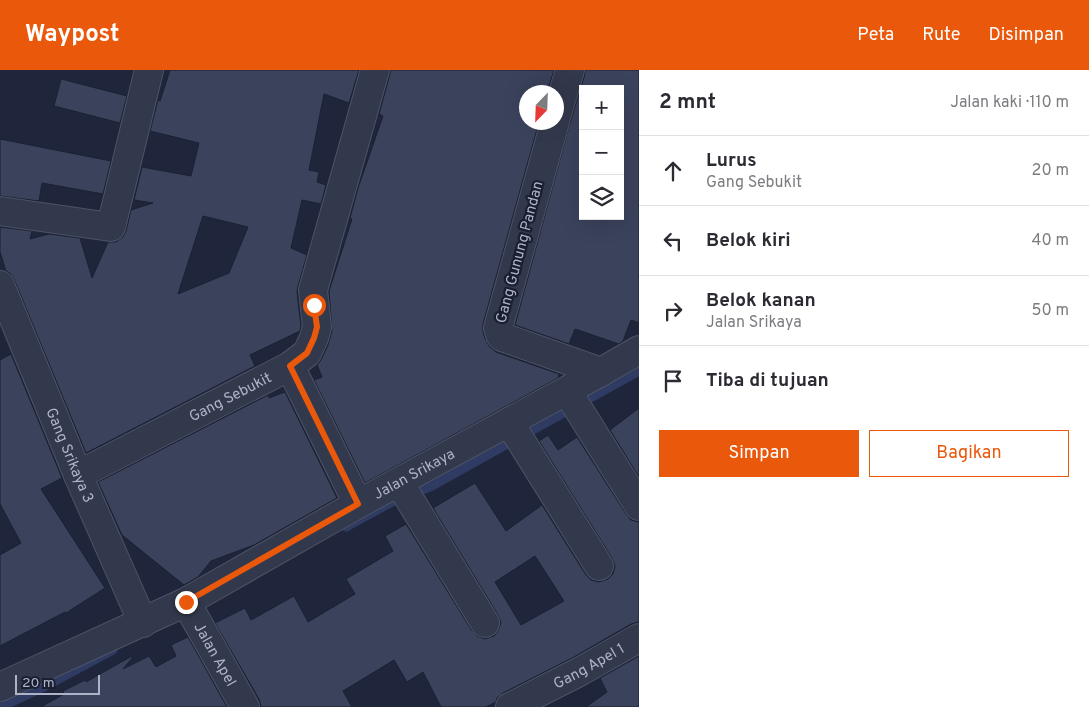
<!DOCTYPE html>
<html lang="id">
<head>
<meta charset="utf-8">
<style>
  :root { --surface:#fff; --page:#f2f2f3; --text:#2b2b33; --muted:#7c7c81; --line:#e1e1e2; --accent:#ea580c }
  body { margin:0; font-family:Overpass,sans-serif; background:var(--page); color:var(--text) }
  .controls { position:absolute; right:15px; top:15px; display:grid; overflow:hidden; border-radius:0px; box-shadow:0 5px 20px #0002 }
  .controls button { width:45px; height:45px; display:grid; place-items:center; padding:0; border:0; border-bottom:1px solid var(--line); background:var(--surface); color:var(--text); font:25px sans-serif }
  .compass { position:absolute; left:519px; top:15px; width:45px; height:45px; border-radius:50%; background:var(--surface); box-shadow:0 5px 20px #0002; rotate:203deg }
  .scale { position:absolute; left:15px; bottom:12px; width:85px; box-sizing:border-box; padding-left:5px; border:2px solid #aeb3c8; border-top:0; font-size:14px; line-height:18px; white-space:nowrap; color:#aeb3c8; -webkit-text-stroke:4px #191e30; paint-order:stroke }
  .stop { position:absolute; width:15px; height:15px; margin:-11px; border:4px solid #ea580c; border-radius:50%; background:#fff }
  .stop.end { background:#ea580c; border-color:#fff; box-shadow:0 1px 5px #0008 }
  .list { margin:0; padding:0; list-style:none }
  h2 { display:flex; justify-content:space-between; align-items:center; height:65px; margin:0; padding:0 20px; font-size:21px }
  h2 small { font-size:16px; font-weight:400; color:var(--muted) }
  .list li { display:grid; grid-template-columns:32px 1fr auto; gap:15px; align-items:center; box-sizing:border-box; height:70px; padding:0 20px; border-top:1px solid var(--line) }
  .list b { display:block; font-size:19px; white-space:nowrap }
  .list p { margin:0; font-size:16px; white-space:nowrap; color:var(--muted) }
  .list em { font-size:16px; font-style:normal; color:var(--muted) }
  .actions { display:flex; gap:10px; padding:15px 20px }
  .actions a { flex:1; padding:11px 0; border:1px solid var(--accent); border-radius:0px; text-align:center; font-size:18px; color:var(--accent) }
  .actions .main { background:var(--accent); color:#fff }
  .icon { flex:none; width:28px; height:28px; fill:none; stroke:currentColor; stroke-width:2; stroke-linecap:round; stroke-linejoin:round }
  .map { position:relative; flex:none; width:639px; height:637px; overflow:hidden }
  header { display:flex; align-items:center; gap:30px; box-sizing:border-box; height:70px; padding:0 25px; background:var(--accent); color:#fff }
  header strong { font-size:24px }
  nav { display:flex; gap:28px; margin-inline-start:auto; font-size:18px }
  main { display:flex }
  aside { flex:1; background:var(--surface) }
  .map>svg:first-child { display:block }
</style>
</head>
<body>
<header>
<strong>Waypost</strong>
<nav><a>Peta</a><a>Rute</a><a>Disimpan</a></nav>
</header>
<main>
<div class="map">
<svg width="639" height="637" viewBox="0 0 639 637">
  <rect width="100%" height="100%" fill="#1f263c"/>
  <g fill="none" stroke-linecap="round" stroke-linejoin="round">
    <path stroke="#2f3b63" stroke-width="9" d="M346,457L392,432L432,416L639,301
      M1,637L42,618L113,580"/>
  </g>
  <path fill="#3b425c" stroke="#1b2032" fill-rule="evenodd" d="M170,0H359L349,33L324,24L309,100L319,102L317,112L326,115L321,134L302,130L291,178L307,185L298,216L297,222L301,256L300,261L250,285L255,296L86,383L14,209L10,203L6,201L0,182V157L32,161L30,169L49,164L80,168L92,208L108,172H116L123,167L126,161L131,140L153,133L134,130L142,97L191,106L199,73L150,61L158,30L160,31ZM203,146L248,157L229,203L178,224Z
    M390,0H554L547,22H526V52H539L483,254V262L485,269L489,276L496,282L559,304L558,308L365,413L314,310L322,307L317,295L321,290L328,275L332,261L329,221L352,149L350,148L358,118L383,46L379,44L390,4Z
    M585,0H639V253L631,250L623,271L619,274L575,259L569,274L515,255L570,53L585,4ZM583,19H620V146H583Z
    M61,9L127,26L120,53L54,36Z
    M0,69L111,91L103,124L42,113L39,131L0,126Z
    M11,284L62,408L41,419L105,518L66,543L65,542L0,576V485L21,473L0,434V290Z
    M285,322L337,428L254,475L211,491L198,507L184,515L122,465L98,412L268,325L269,328Z
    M639,338V407L610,360Z
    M548,365L558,380L577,367L626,444L631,450L639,452V552L631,554L572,588L503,623L497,628L496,632L486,637H441L423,602L407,612L394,590L343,621L352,637H261L259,629L215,553L245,538L251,550L294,526L308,552L355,524L346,509L393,481L385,466L406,454L472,561L477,566L485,569L494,566L498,561L501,553L498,545L433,438L475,413L506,461L542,435L586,505L591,510L599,512L608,509L613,504L615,496L612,488L539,371ZM535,486L564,531L521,555L495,512Z
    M188,567L227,637H41L64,624L63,621L85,610L86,612L132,586L133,587L123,599L149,586L156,597L176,586L171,575Z
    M639,586V637H586L607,622L600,608Z"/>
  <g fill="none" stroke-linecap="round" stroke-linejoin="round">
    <defs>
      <g id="minor">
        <path d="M556,47L570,0"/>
        <path d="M555,52L498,258L500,265L502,267L601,302"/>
        <path d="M0,141L111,157L149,0"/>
        <path id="s1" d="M0,215L78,405L143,553"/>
        <path d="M290,296L358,434"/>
        <path d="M567,321L639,436"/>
        <path d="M509,352L599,496"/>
        <path id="s2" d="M78,405L290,296L307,283L314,268L317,257L313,220L375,0"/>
        <path d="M399,412L485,553"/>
        <path id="s3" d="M186,532L245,637"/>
        <path id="s4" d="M0,617L186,532L358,434L601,302L639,280"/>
        <path id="s5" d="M510,637L579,602L639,568"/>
      </g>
    </defs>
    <use href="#minor" stroke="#4e5366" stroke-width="30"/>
    <use href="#minor" stroke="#33394c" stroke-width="28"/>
  </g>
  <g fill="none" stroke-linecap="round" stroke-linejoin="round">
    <path stroke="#ea580c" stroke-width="6" d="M186,532L358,434L290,296L307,283L314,268L317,257L314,235"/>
  </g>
  <g text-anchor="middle" stroke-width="4.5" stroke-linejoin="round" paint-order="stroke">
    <g font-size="15" fill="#aeb3c8" stroke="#191e30">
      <text transform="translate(519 182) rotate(-75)" y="5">Gang Gunung Pandan</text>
      <text dy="5" stroke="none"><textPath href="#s2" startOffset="171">Gang Sebukit</textPath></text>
      <text dy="5" stroke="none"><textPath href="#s1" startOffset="184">Gang Srikaya 3</textPath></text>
      <text dy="5" stroke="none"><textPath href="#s4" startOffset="466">Jalan Srikaya</textPath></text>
      <text dy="5" stroke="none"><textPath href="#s3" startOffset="60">Jalan Apel</textPath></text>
      <text dy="5" stroke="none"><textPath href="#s5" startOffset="89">Gang Apel 1</textPath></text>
    </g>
  </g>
</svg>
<div class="controls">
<button>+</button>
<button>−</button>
<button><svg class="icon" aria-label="layers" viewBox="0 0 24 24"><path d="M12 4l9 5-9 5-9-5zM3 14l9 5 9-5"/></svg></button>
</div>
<svg class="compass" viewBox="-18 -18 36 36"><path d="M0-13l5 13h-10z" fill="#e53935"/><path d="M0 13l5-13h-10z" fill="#7c7c81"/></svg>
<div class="scale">20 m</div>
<div class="stop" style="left:314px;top:235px"></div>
<div class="stop end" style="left:186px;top:532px"></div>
</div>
<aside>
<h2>2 mnt<small>Jalan kaki · 110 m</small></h2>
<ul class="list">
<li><svg class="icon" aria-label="ahead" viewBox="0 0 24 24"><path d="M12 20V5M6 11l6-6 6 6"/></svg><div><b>Lurus</b><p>Gang Sebukit</p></div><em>20 m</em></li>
<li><svg class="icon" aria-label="left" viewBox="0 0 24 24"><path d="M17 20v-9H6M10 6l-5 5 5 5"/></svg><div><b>Belok kiri</b></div><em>40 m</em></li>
<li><svg class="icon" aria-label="right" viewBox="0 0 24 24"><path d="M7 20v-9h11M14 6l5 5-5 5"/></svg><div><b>Belok kanan</b><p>Jalan Srikaya</p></div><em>50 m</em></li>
<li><svg class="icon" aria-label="arrive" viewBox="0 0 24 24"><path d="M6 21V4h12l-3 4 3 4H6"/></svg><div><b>Tiba di tujuan</b></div></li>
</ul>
<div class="actions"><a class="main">Simpan</a><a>Bagikan</a></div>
</aside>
</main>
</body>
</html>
